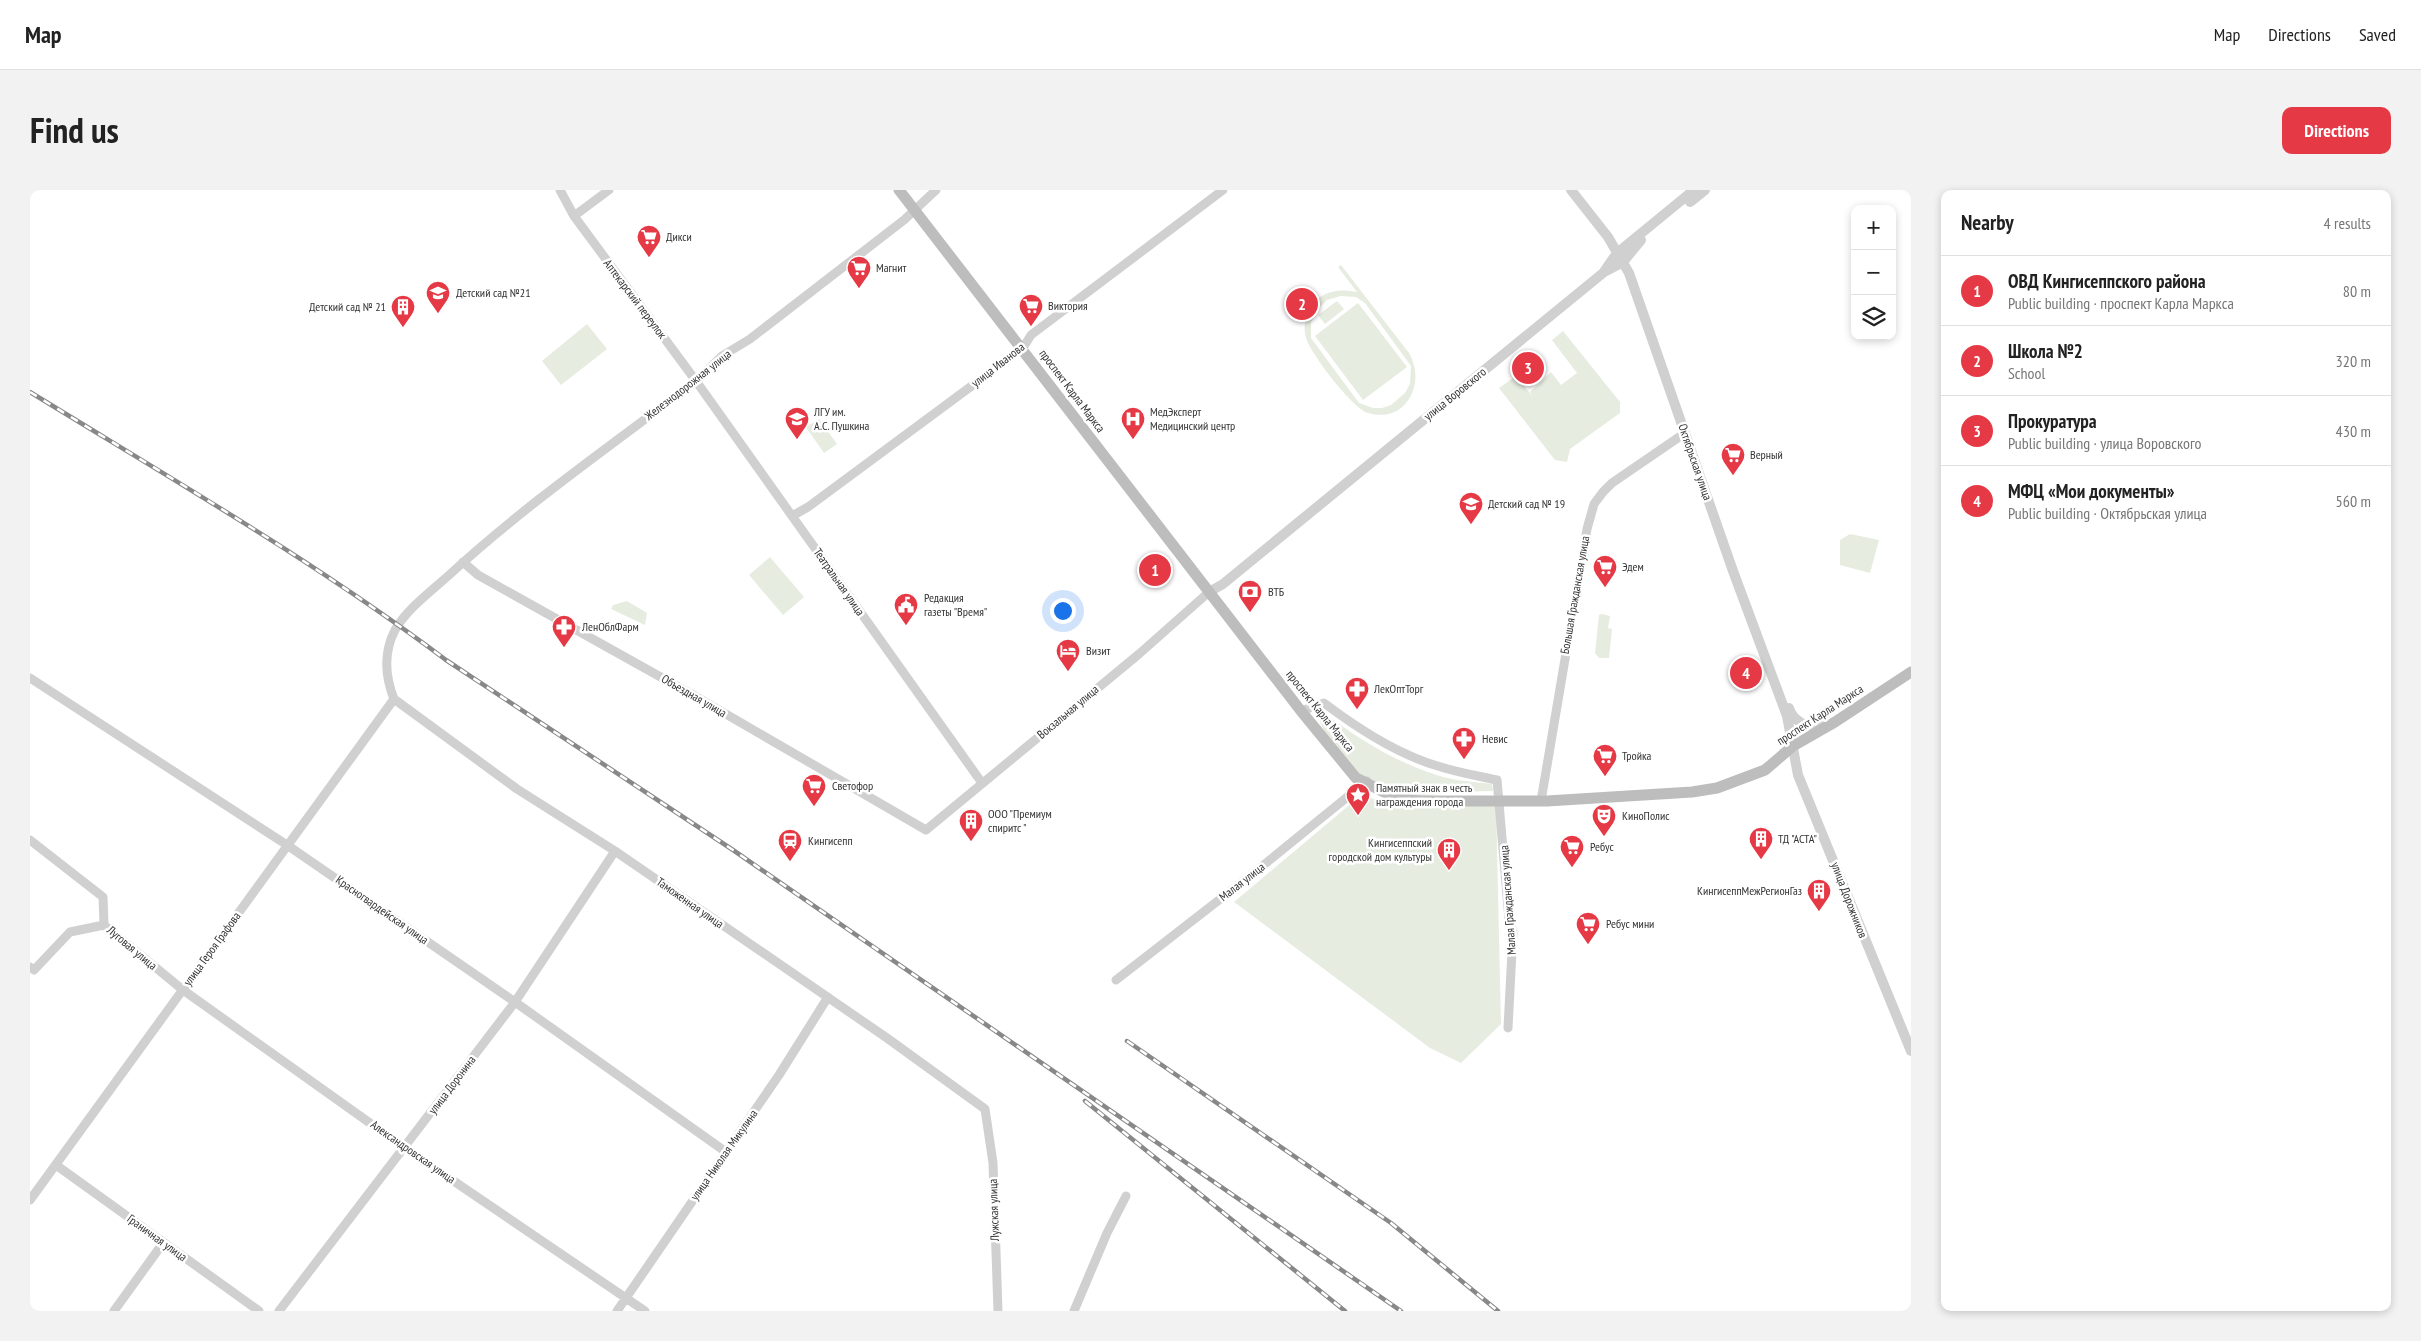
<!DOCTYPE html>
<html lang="en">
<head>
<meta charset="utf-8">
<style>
  :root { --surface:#fff; --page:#f2f2f2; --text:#222; --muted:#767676; --line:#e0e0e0; --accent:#e63946 }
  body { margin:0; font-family:"PT Sans Narrow",sans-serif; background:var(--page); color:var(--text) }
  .controls { position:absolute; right:15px; top:15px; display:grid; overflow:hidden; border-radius:10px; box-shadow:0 2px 8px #0003 }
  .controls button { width:45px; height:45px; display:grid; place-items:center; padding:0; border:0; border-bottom:1px solid var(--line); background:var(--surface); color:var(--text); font:25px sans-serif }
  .you { position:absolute; left:1032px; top:420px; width:18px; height:18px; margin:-12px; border:4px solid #fff; border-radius:50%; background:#1a73e8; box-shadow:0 0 0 8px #1a73e833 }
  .badge { display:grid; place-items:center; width:32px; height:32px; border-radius:50%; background:var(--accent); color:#fff; font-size:16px; font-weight:700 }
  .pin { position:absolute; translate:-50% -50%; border:2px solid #fff; box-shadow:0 1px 5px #0006 }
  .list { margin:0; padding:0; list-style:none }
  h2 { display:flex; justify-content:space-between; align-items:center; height:65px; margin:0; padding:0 20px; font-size:21px }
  h2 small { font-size:16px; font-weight:400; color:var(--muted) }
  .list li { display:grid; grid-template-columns:32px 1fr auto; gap:15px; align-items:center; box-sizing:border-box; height:70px; padding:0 20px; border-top:1px solid var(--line) }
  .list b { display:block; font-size:19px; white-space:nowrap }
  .list p { margin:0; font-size:16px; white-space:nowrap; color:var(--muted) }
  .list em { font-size:16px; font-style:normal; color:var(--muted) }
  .icon { flex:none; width:28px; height:28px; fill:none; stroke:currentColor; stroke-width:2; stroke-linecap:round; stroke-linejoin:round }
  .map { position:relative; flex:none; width:1881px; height:1121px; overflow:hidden; border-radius:10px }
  header { display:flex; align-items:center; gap:30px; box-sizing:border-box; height:70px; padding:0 25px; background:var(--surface); border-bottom:1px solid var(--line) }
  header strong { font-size:24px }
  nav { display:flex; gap:28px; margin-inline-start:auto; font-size:18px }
  .intro { display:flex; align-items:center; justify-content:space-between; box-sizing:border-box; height:120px; padding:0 30px }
  h1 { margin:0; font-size:35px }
  .button { padding:12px 22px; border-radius:10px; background:var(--accent); color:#fff; font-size:18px; font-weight:700 }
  main { display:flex; gap:30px; padding:0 30px }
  aside { flex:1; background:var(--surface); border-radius:10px; box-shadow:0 2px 8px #0003 }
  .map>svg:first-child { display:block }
</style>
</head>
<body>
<header>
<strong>Map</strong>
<nav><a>Map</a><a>Directions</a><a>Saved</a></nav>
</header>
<div class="intro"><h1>Find us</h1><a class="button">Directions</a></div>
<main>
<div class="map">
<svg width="1881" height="1121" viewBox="0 0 1881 1121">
  <rect width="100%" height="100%" fill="#fff"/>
  <path fill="#e6ecdf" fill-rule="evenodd" d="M1311,75L1379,163C1397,194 1375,234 1338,223C1322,218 1281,164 1276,148C1273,138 1275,127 1280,118C1290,101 1309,98 1327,102L1308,77ZM1311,106L1326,107L1335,113L1381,176L1380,194L1375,203L1361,215L1352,218H1343L1329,213L1281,148V133L1287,120L1297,110Z
    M1307,111L1314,119L1295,134L1288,125Z
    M1328,113L1377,177L1333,210L1285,146Z
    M557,134L577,159L531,195L512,171Z
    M1533,141L1590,212V223L1540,259L1537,272L1525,270L1469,198L1486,186L1503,207L1500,202L1521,182L1531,195L1547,183L1522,150Z
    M789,229L807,254L794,263L776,237Z
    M1820,344L1849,350L1840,383L1810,375V350Z
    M740,367L774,407L753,425L719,385Z
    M597,411L617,423L615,435L581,419L583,415Z
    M1572,424L1580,426L1578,438L1582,439L1579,468H1569L1565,463L1569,425Z
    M1289,519C1326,548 1368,574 1413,587C1428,591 1446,592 1462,594L1463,601L1417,602L1393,608L1367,604L1329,586L1298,549L1285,521Z
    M1330,606L1377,616L1466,615L1471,834L1431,873L1400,858L1204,712Z"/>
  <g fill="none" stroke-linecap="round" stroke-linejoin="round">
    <path stroke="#d0d0d0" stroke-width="9" d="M530,0L544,26L666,191L952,593
      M544,26L579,0
      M762,326L778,317L993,158L1001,145L1193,0
      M433,372L448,385L670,509L896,640L1109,464L1179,402
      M0,488L257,655L485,812L696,962
      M364,509L487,599L585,661L857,848L955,919L963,973L968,1121
      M364,509C355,486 353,463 365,440C377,419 400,402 418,386C495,315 583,254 666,191L692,166L720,149L874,30L906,0
      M1271,521L1294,513C1327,538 1371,566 1411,577C1430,583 1449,586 1467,590L1479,729L1483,742L1478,838
      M1511,611L1557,339L1564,314L1573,302L1582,293L1655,243
      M0,650L73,707L74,735L153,800L375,958L615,1121
      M0,777L4,780L40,742L74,735
      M1086,790L1225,682L1337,591
      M26,975L229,1121
      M0,1010L364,509
      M84,1121L133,1053
      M249,1121L485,812L585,661
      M587,1121L749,885L798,807
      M1044,1121L1077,1043L1096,1006"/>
    <path stroke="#d0d0d0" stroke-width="10" d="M1541,0L1578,47L1599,83L1703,381L1757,526L1768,585L1881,861
      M1660,12L1675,0
      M1574,82L1593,72L1611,50
      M1179,402L1193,394L1573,83L1587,63L1664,0
      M1759,518C1764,533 1777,537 1792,536"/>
    <path stroke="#bdbdbd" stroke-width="11" d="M869,0L1271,521L1326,588L1366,608L1390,611H1517L1662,602L1687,598L1735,580L1763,556L1805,532L1881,482"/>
    <defs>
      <path id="rail" d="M0,202C140,288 284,371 416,470L703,660L1371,1121
        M1097,851L1361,1033L1468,1121
        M1055,911L1315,1121"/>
    </defs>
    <use href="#rail" stroke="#888" stroke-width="4.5"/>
    <use href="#rail" stroke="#fff" stroke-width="2.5" stroke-dasharray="8" stroke-linecap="butt"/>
  </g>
  <defs>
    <symbol id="supermarket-pin" viewBox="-11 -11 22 30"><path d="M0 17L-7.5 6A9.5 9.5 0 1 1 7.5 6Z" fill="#e63946" stroke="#fff"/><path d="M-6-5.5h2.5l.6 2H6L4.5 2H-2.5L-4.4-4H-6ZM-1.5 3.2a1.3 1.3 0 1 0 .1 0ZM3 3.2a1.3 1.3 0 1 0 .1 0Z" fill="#fff"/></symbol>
    <symbol id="school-pin" viewBox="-11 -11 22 30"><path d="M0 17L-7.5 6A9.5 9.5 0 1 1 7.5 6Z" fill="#e63946" stroke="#fff"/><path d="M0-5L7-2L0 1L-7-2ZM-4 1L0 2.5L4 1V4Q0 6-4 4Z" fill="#fff"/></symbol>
    <symbol id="building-pin" viewBox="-11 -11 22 30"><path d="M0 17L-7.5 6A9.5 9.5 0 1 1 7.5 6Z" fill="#e63946" stroke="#fff"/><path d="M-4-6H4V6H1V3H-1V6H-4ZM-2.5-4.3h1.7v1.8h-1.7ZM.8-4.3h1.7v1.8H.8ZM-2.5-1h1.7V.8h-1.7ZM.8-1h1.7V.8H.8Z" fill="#fff"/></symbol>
    <symbol id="university-pin" viewBox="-11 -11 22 30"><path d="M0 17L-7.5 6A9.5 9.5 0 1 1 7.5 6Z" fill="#e63946" stroke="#fff"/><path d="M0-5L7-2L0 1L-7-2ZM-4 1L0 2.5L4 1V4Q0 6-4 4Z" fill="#fff"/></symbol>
    <symbol id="hospital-pin" viewBox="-11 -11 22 30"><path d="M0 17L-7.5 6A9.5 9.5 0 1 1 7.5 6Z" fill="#e63946" stroke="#fff"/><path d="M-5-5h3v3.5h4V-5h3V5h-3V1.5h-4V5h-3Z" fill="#fff"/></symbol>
    <symbol id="bank-pin" viewBox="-11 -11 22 30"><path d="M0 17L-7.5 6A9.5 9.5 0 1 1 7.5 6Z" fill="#e63946" stroke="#fff"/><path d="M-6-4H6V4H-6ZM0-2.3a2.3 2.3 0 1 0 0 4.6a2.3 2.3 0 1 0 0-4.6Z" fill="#fff"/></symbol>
    <symbol id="civic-pin" viewBox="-11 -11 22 30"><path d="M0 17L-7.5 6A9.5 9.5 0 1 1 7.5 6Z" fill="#e63946" stroke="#fff"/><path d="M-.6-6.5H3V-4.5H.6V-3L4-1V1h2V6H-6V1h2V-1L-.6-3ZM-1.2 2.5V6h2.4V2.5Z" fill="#fff"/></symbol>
    <symbol id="pharmacy-pin" viewBox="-11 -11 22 30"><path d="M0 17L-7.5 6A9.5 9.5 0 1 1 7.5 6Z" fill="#e63946" stroke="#fff"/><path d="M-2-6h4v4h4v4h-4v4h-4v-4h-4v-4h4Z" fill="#fff"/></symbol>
    <symbol id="hotel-pin" viewBox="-11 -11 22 30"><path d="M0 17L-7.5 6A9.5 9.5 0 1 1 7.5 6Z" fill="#e63946" stroke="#fff"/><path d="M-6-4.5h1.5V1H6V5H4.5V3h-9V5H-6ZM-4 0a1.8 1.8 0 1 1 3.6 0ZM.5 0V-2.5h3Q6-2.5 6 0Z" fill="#fff"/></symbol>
    <symbol id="sight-pin" viewBox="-11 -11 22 30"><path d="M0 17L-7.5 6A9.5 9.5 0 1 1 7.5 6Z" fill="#e63946" stroke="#fff"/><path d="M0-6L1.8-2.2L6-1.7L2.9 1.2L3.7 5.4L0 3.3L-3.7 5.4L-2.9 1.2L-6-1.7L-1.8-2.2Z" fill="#fff"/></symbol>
    <symbol id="theatre-pin" viewBox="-11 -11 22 30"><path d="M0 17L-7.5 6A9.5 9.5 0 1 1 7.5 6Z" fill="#e63946" stroke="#fff"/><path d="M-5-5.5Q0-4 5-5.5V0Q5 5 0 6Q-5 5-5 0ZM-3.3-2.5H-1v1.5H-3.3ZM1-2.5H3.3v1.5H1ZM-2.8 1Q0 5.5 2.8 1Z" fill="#fff"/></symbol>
    <symbol id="station-pin" viewBox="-11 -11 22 30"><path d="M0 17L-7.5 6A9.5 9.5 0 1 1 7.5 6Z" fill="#e63946" stroke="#fff"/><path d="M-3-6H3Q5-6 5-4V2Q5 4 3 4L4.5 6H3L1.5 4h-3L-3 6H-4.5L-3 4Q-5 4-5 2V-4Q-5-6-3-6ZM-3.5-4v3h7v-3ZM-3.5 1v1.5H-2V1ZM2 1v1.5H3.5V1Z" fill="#fff"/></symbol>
  </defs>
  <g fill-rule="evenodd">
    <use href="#supermarket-pin" x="605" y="33" width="28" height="38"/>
    <use href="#supermarket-pin" x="815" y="64" width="28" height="38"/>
    <use href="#school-pin" x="394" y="89" width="28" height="38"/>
    <use href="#supermarket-pin" x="987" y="102" width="28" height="38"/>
    <use href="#building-pin" x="359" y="103" width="28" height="38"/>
    <use href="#university-pin" x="753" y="215" width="28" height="38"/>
    <use href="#hospital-pin" x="1089" y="215" width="28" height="38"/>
    <use href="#supermarket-pin" x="1689" y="251" width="28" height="38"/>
    <use href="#school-pin" x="1427" y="300" width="28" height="38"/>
    <use href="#supermarket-pin" x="1561" y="363" width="28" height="38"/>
    <use href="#bank-pin" x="1206" y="388" width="28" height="38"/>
    <use href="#civic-pin" x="862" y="401" width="28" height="38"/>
    <use href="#pharmacy-pin" x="520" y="423" width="28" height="38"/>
    <use href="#hotel-pin" x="1024" y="447" width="28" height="38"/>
    <use href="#pharmacy-pin" x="1313" y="485" width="28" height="38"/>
    <use href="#pharmacy-pin" x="1420" y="535" width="28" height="38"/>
    <use href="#supermarket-pin" x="1561" y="552" width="28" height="38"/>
    <use href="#supermarket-pin" x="770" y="582" width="28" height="38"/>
    <use href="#sight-pin" x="1314" y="591" width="28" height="38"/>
    <use href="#theatre-pin" x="1560" y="612" width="28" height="38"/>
    <use href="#building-pin" x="927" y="617" width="28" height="38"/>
    <use href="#building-pin" x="1717" y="635" width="28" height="38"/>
    <use href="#station-pin" x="746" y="637" width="28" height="38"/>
    <use href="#supermarket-pin" x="1528" y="643" width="28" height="38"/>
    <use href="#building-pin" x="1405" y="646" width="28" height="38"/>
    <use href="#building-pin" x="1775" y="687" width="28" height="38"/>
    <use href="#supermarket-pin" x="1544" y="720" width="28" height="38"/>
  </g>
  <g text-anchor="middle" stroke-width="5" stroke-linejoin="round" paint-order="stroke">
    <g font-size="12" fill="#333" stroke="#fff" text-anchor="start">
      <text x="636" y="51">Дикси</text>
      <text x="846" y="82">Магнит</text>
      <text x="426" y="107">Детский сад №21</text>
      <text x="1018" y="120">Виктория</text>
      <text x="356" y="121" text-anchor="end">Детский сад № 21</text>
      <text x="784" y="226">ЛГУ им.<tspan x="784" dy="14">А.С. Пушкина</tspan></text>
      <text x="1120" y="226">МедЭксперт<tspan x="1120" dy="14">Медицинский центр</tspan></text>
      <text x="1720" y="269">Верный</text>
      <text x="1458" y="318">Детский сад № 19</text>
      <text x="1592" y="381">Эдем</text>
      <text x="1238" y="406">ВТБ</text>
      <text x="894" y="412">Редакция<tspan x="894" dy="14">газеты "Время"</tspan></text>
      <text x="552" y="441">ЛенОблФарм</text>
      <text x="1056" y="465">Визит</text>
      <text x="1344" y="503">ЛекОптТорг</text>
      <text x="1452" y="553">Невис</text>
      <text x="1592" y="570">Тройка</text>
      <text x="802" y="600">Светофор</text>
      <text x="1346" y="602">Памятный знак в честь<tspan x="1346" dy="14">награждения города</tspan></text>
      <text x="958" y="628">ООО "Премиум<tspan x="958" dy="14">спиритс "</tspan></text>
      <text x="1592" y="630">КиноПолис</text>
      <text x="1748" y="653">ТД "АСТА"</text>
      <text x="778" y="655">Кингисепп</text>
      <text x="1402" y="657" text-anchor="end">Кингисеппский<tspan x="1402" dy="14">городской дом культуры</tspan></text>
      <text x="1560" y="661">Ребус</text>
      <text x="1772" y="705" text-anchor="end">КингисеппМежРегионГаз</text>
      <text x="1576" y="738">Ребус мини</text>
    </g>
    <g font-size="12" fill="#333" stroke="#fff">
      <text transform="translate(605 109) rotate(53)" y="4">Аптекарский переулок</text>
      <text transform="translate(968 175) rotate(-38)" y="4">улица Иванова</text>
      <text transform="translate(658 195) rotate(-38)" y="4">Железнодорожная улица</text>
      <text transform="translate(1042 201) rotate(53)" y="4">проспект Карла Маркса</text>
      <text transform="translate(1425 204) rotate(-39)" y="4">улица Воровского</text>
      <text transform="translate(1665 272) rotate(71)" y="4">Октябрьская улица</text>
      <text transform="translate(809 392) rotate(55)" y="4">Театральная улица</text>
      <text transform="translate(1545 405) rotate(-80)" y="4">Большая Гражданская улица</text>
      <text transform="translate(664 506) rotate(30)" y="4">Объездная улица</text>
      <text transform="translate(1290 521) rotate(51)" y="4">проспект Карла Маркса</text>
      <text transform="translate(1038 522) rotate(-40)" y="4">Вокзальная улица</text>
      <text transform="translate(1790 525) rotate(-33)" y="4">проспект Карла Маркса</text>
      <text transform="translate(1212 692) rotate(-38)" y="4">Малая улица</text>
      <text transform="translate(1478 710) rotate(-94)" y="4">Малая Гражданская улица</text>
      <text transform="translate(1819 710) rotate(69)" y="4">улица Дорожников</text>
      <text transform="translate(660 713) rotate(35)" y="4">Таможенная улица</text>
      <text transform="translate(352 720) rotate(35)" y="4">Красногвардейская улица</text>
      <text transform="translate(102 758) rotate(40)" y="4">Луговая улица</text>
      <text transform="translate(182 759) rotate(-54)" y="4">улица Героя Графова</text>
      <text transform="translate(422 895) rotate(-53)" y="4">улица Доронина</text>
      <text transform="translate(383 962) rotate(35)" y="4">Александровская улица</text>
      <text transform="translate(694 965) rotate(-55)" y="4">улица Николая Микулина</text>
      <text transform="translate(964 1020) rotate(-92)" y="4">Лужская улица</text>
      <text transform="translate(127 1048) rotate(36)" y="4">Граничная улица</text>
    </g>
  </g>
</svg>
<div class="controls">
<button>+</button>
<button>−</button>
<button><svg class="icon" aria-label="layers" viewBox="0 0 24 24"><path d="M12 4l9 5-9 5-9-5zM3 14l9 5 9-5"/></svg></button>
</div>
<div class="you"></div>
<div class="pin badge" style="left:1125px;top:380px">1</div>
<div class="pin badge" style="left:1272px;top:114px">2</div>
<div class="pin badge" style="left:1498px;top:178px">3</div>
<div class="pin badge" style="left:1716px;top:483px">4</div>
</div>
<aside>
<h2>Nearby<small>4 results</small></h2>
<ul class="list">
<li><span class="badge">1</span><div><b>ОВД Кингисеппского района</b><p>Public building · проспект Карла Маркса</p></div><em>80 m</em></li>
<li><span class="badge">2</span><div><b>Школа №2</b><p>School</p></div><em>320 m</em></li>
<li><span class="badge">3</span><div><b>Прокуратура</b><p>Public building · улица Воровского</p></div><em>430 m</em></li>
<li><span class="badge">4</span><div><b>МФЦ «Мои документы»</b><p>Public building · Октябрьская улица</p></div><em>560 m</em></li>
</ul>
</aside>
</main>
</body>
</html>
